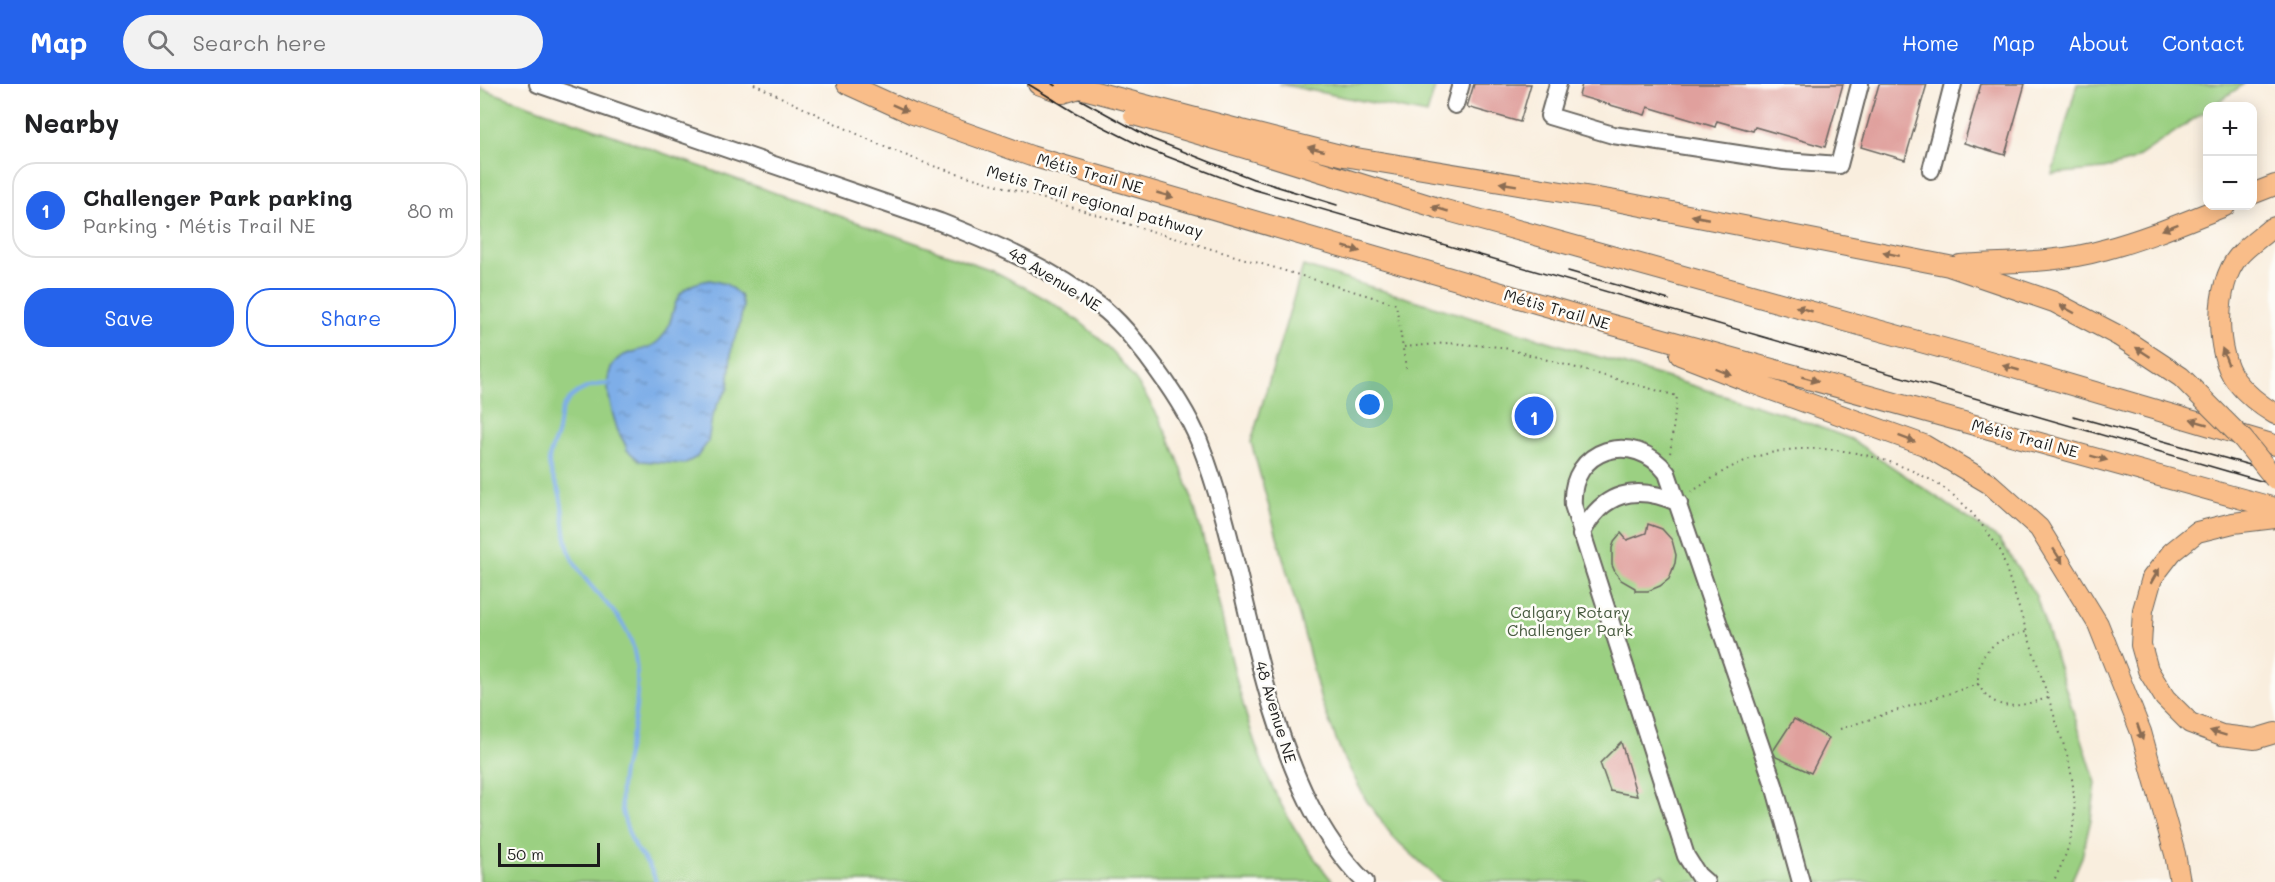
<!DOCTYPE html>
<html lang="en">
<head>
<meta charset="utf-8">
<style>
  :root { --surface:#fff; --page:#f2f2f2; --text:#202124; --muted:#757577; --line:#e0e0e0; --accent:#2563eb }
  body { margin:0; font-family:Mali,sans-serif; background:var(--page); color:var(--text) }
  .controls { position:absolute; right:18px; top:18px; display:grid; overflow:hidden; border-radius:12px; box-shadow:0 3px 15px #0003 }
  .controls button { width:54px; height:54px; display:grid; place-items:center; padding:0; border:0; border-bottom:2px solid var(--line); background:var(--surface); color:var(--text); font:30px sans-serif }
  .scale { position:absolute; left:18px; bottom:15px; width:102px; box-sizing:border-box; padding-left:6px; border:3px solid #1c1c1c; border-top:0; font-size:16px; line-height:21px; white-space:nowrap; color:#1c1c1c; -webkit-text-stroke:4px #fdfcf7; paint-order:stroke }
  .you { position:absolute; left:890px; top:321px; width:21px; height:21px; margin:-15px; border:4px solid #fff; border-radius:50%; background:#1a73e8; box-shadow:0 0 0 9px #1a73e833 }
  .badge { display:grid; place-items:center; width:39px; height:39px; border-radius:50%; background:var(--accent); color:#fff; font-size:20px; font-weight:700 }
  .pin { position:absolute; translate:-50% -50%; border:3px solid #fff; box-shadow:0 2px 6px #0006 }
  .list { margin:0; padding:0; list-style:none }
  h2 { display:flex; justify-content:space-between; align-items:center; height:78px; margin:0; padding:0 24px; font-size:26px }
  h2 small { font-size:20px; font-weight:400; color:var(--muted) }
  .list li { display:grid; grid-template-columns:39px 1fr auto; gap:18px; align-items:center; box-sizing:border-box; height:96px; margin:0 12px 12px; padding:0 12px; border:2px solid var(--line); border-radius:24px }
  .list b { display:block; font-size:22px; white-space:nowrap }
  .list p { margin:0; font-size:20px; white-space:nowrap; color:var(--muted) }
  .list em { font-size:20px; font-style:normal; color:var(--muted) }
  .actions { display:flex; gap:12px; padding:18px 24px }
  .actions a { flex:1; padding:14px 0; border:2px solid var(--accent); border-radius:24px; text-align:center; font-size:21px; color:var(--accent) }
  .actions .main { background:var(--accent); color:#fff }
  .icon { flex:none; width:33px; height:33px; fill:none; stroke:currentColor; stroke-width:2; stroke-linecap:round; stroke-linejoin:round }
  .map { position:relative; flex:none; width:1795px; height:798px; overflow:hidden }
  header { display:flex; align-items:center; gap:36px; box-sizing:border-box; height:84px; padding:0 30px; background:var(--accent); color:#fff }
  header strong { font-size:28px }
  nav { display:flex; gap:33px; margin-inline-start:auto; font-size:21px }
  .search { width:420px; height:54px; background:var(--page); display:flex; align-items:center; gap:15px; box-sizing:border-box; padding:0 21px; border-radius:33px; color:var(--muted); font-size:22px }
  main { display:flex }
  aside { flex:1; background:var(--surface) }
  .map>svg:first-child { display:block }
</style>
</head>
<body>
<header>
<strong>Map</strong>
<div class="search"><svg class="icon" aria-label="search" viewBox="0 0 24 24"><circle cx="10" cy="10" r="6"/><path d="M15 15l6 6"/></svg>Search here</div>
<nav><a>Home</a><a>Map</a><a>About</a><a>Contact</a></nav>
</header>
<main>
<aside>
<h2>Nearby<small></small></h2>
<ul class="list">
<li><span class="badge">1</span><div><b>Challenger Park parking</b><p>Parking · Métis Trail NE</p></div><em>80 m</em></li>
</ul>
<div class="actions"><a class="main">Save</a><a>Share</a></div>
</aside>
<div class="map">
<svg width="1795" height="798" viewBox="0 0 1795 798">
  <defs>
    <pattern id="water-ripples" width="26" height="14" patternUnits="userSpaceOnUse" patternTransform="scale(1.5)"><rect width="26" height="14" fill="#7eaee8"/><path d="M2 4q2-2 4 0t4 0M15 11q2-2 4 0t4 0" fill="none" stroke="#668dbb"/></pattern>
  </defs>
  <rect width="100%" height="100%" fill="#fdfcf7"/>
  <filter id="ink" filterUnits="userSpaceOnUse"><feTurbulence type="fractalNoise" baseFrequency=".0167" numOctaves="2"/><feDisplacementMap in="SourceGraphic" scale="12" xChannelSelector="R" yChannelSelector="G"/><feConvolveMatrix kernelMatrix="1 2 1 2 8 2 1 2 1" color-interpolation-filters="sRGB"/></filter>
  <filter id="wash" filterUnits="userSpaceOnUse"><feTurbulence type="fractalNoise" baseFrequency=".008" numOctaves="4" result="noise"/><feDisplacementMap in="SourceGraphic" scale="24" xChannelSelector="R" yChannelSelector="G"/><feGaussianBlur stdDeviation="1.35" result="paint"/><feColorMatrix in="noise" values="0 0 0 0 0 0 0 0 0 0 0 0 0 0 0 0 0 1.4 0 .05"/><feComposite in="paint" operator="in"/></filter>
  <g filter="url(#wash)">
    <rect width="100%" height="100%" fill="#f9eede"/>
    <path fill="#9bd082" stroke="#5c764f" stroke-width="1.5" d="M799,0H956L947,30Z
      M1597,0H1764L1732,22H1728L1727,26L1652,77L1624,85L1572,90Z
      M0,4L512,186C544,203 577,219 605,242C736,349 726,541 785,686C801,725 826,765 853,798H0Z
      M823,182L1305,330L1371,355L1520,456L1556,512L1616,699L1611,735L1602,773L1591,798H1189L1182,790L1159,798H962L913,753L886,716L862,670L841,617L826,557L771,358Z"/>
    <path fill="url(#water-ripples)" stroke="#4d6582" stroke-width="1.5" d="M230,196L246,200L260,211L263,223L258,248L252,260L248,305L238,319L232,333L228,358L217,373L204,380L160,377L147,366C145,356 138,351 136,341C132,329 127,308 128,296C132,262 160,272 176,259C203,238 180,203 230,196Z"/>
    <g fill="none" stroke-linecap="round" stroke-linejoin="round">
      <path stroke="#7eaee8" stroke-width="4" d="M128,300C107,300 85,311 80,333C79,338 79,342 78,347C76,357 69,367 69,377C68,387 76,398 79,407C85,427 82,449 90,469C105,507 145,526 154,567C160,593 157,632 150,658C145,678 139,698 141,720C143,735 150,755 158,767C166,778 173,785 176,798"/>
    </g>
    <g id="blocks">
      <path fill="#e0a09d" d="M994,0H1051L1040,38L987,23Z
        M1102,0H1363L1345,63L1275,43L1273,47L1237,37L1235,43L1168,23L1165,31L1099,12Z
        M1399,0H1447L1425,76L1381,63Z
        M1501,0H1545L1525,71L1484,59Z
        M1168,440L1182,445L1192,456L1196,471L1195,479L1189,495L1180,502L1168,507H1155V504L1141,496L1135,488L1132,481V464L1135,456L1141,449L1147,456L1166,449Z
        M1314,635L1349,654L1331,689L1296,673L1293,667Z
        M1141,658L1157,712L1130,707L1120,679Z"/>
    </g>
  </g>
  <g filter="url(#ink)">
    <use href="#blocks" fill-opacity="0" stroke="#696660" stroke-width="1.5"/>
    <g fill="none" stroke-linecap="round" stroke-linejoin="round">
      <defs>
        <path id="minor" d="M58,0L460,138C516,160 572,185 620,222C639,236 655,257 669,275C688,300 707,327 719,357C753,443 765,535 792,623C812,687 837,751 885,798
          M1078,0L1069,32L1133,51L1304,77L1359,81L1380,0
          M975,21L981,0
          M1451,86L1473,0
          M1101,451C1122,407 1156,400 1199,419
          M1226,798L1218,791L1206,772L1093,421C1089,364 1154,345 1187,389L1294,701L1321,798"/>
        <path id="major" d="M367,0L433,30L551,72L1111,235L1795,424
          M558,0L583,9
          M757,45L864,72L1136,117L1469,182L1574,218L1639,252
          M752,60L958,124L1520,280L1795,361
          M1772,110L1795,101
          M1795,143L1790,145C1780,154 1767,162 1758,173C1735,200 1734,269 1756,297C1767,311 1780,321 1795,330
          M1480,181C1526,178 1579,179 1623,166C1665,155 1705,138 1745,122
          M1200,271L1272,299L1444,361L1510,400L1559,444L1618,540L1661,648L1695,770L1700,798
          M1795,434L1753,439L1717,448L1692,468L1672,494L1663,526L1661,561L1668,586L1685,614L1710,639L1742,651L1775,655L1795,649"/>
      </defs>
      <use href="#minor" stroke="#696660" stroke-width="20"/>
      <use href="#major" stroke="#696660" stroke-width="22"/>
      <path stroke="#696660" stroke-width="2" stroke-dasharray="1.5 4.5" stroke-linecap="butt" d="M274,0L400,61L450,81L916,220L926,284
        M924,263L968,259L1021,263L1197,312L1190,370
        M1211,408C1226,399 1242,387 1258,380C1320,350 1409,367 1465,405C1488,421 1504,443 1520,466L1588,674C1599,724 1597,753 1573,798
        M1498,600C1516,631 1539,622 1568,614
        M1360,645L1498,600C1496,566 1517,555 1546,548"/>
      <use href="#minor" stroke="#fff" stroke-width="16"/>
      <use href="#major" stroke="#f9bd89" stroke-width="20"/>
      <path stroke="#1c1c1c" stroke-width="1.5" d="M548,0L594,28L665,64L772,105L1795,401
        M572,0L672,55L773,95L857,121
        M1088,187L1189,216
        M1593,332L1795,388"/>
      <defs>
        <path id="major-bridge" d="M583,9L600,4L757,45
          M654,31L752,60
          M1639,252L1701,293L1763,355L1795,395"/>
      </defs>
      <use href="#major-bridge" stroke="#696660" stroke-width="22" stroke-linecap="butt"/>
      <use href="#major-bridge" stroke="#f9bd89" stroke-width="20"/>
    </g>
    <defs><path id="oneway-solid" d="M-6-.8H1V-3.2L6.5 0L1 3.2V.8H-6Z" transform="scale(1.5)"/></defs>
    <g fill="#8a6c52">
      <use href="#oneway-solid" transform="translate(420 24) rotate(24)"/>
      <use href="#oneway-solid" transform="translate(836 65) rotate(-166)"/>
      <use href="#oneway-solid" transform="translate(1028 100) rotate(-171)"/>
      <use href="#oneway-solid" transform="translate(685 111) rotate(16)"/>
      <use href="#oneway-solid" transform="translate(960 125) rotate(-164)"/>
      <use href="#oneway-solid" transform="translate(1220 133) rotate(-169)"/>
      <use href="#oneway-solid" transform="translate(1690 143) rotate(159)"/>
      <use href="#oneway-solid" transform="translate(872 165) rotate(16)"/>
      <use href="#oneway-solid" transform="translate(1411 170) rotate(-168)"/>
      <use href="#oneway-solid" transform="translate(1324 225) rotate(-164)"/>
      <use href="#oneway-solid" transform="translate(1587 225) rotate(-152)"/>
      <use href="#oneway-solid" transform="translate(1663 268) rotate(-147)"/>
      <use href="#oneway-solid" transform="translate(1745 272) rotate(-111)"/>
      <use href="#oneway-solid" transform="translate(1531 284) rotate(-164)"/>
      <use href="#oneway-solid" transform="translate(1244 288) rotate(22)"/>
      <use href="#oneway-solid" transform="translate(1330 295) rotate(15)"/>
      <use href="#oneway-solid" transform="translate(1719 338) rotate(-164)"/>
      <use href="#oneway-solid" transform="translate(1427 355) rotate(20)"/>
      <use href="#oneway-solid" transform="translate(1619 374) rotate(15)"/>
      <use href="#oneway-solid" transform="translate(1578 472) rotate(57)"/>
      <use href="#oneway-solid" transform="translate(1675 492) rotate(-60)"/>
      <use href="#oneway-solid" transform="translate(1660 648) rotate(71)"/>
      <use href="#oneway-solid" transform="translate(1738 649) rotate(-163)"/>
    </g>
  </g>
  <g text-anchor="middle" stroke-width="5" stroke-linejoin="round" paint-order="stroke">
    <g font-size="16" fill="#1c1c1c" stroke="#fdfcf7">
      <text transform="translate(610 89) rotate(16)" y="6">Métis Trail NE</text>
      <text transform="translate(615 117) rotate(16)" y="6">Metis Trail regional pathway</text>
      <text transform="translate(575 195) rotate(32)" y="6">48 Avenue NE</text>
      <text transform="translate(1077 225) rotate(16)" y="6">Métis Trail NE</text>
      <text transform="translate(1545 354) rotate(15)" y="6">Métis Trail NE</text>
      <text transform="translate(796 628) rotate(73)" y="6">48 Avenue NE</text>
    </g>
    <g font-size="16" fill="#485b40" stroke="#fdfcf7">
      <text x="1090" y="534">Calgary Rotary<tspan x="1090" dy="18">Challenger Park</tspan></text>
    </g>
  </g>
</svg>
<div class="controls">
<button>+</button>
<button>−</button>
</div>
<div class="scale">50 m</div>
<div class="you"></div>
<div class="pin badge" style="left:1054px;top:332px">1</div>
</div>
</main>
</body>
</html>
